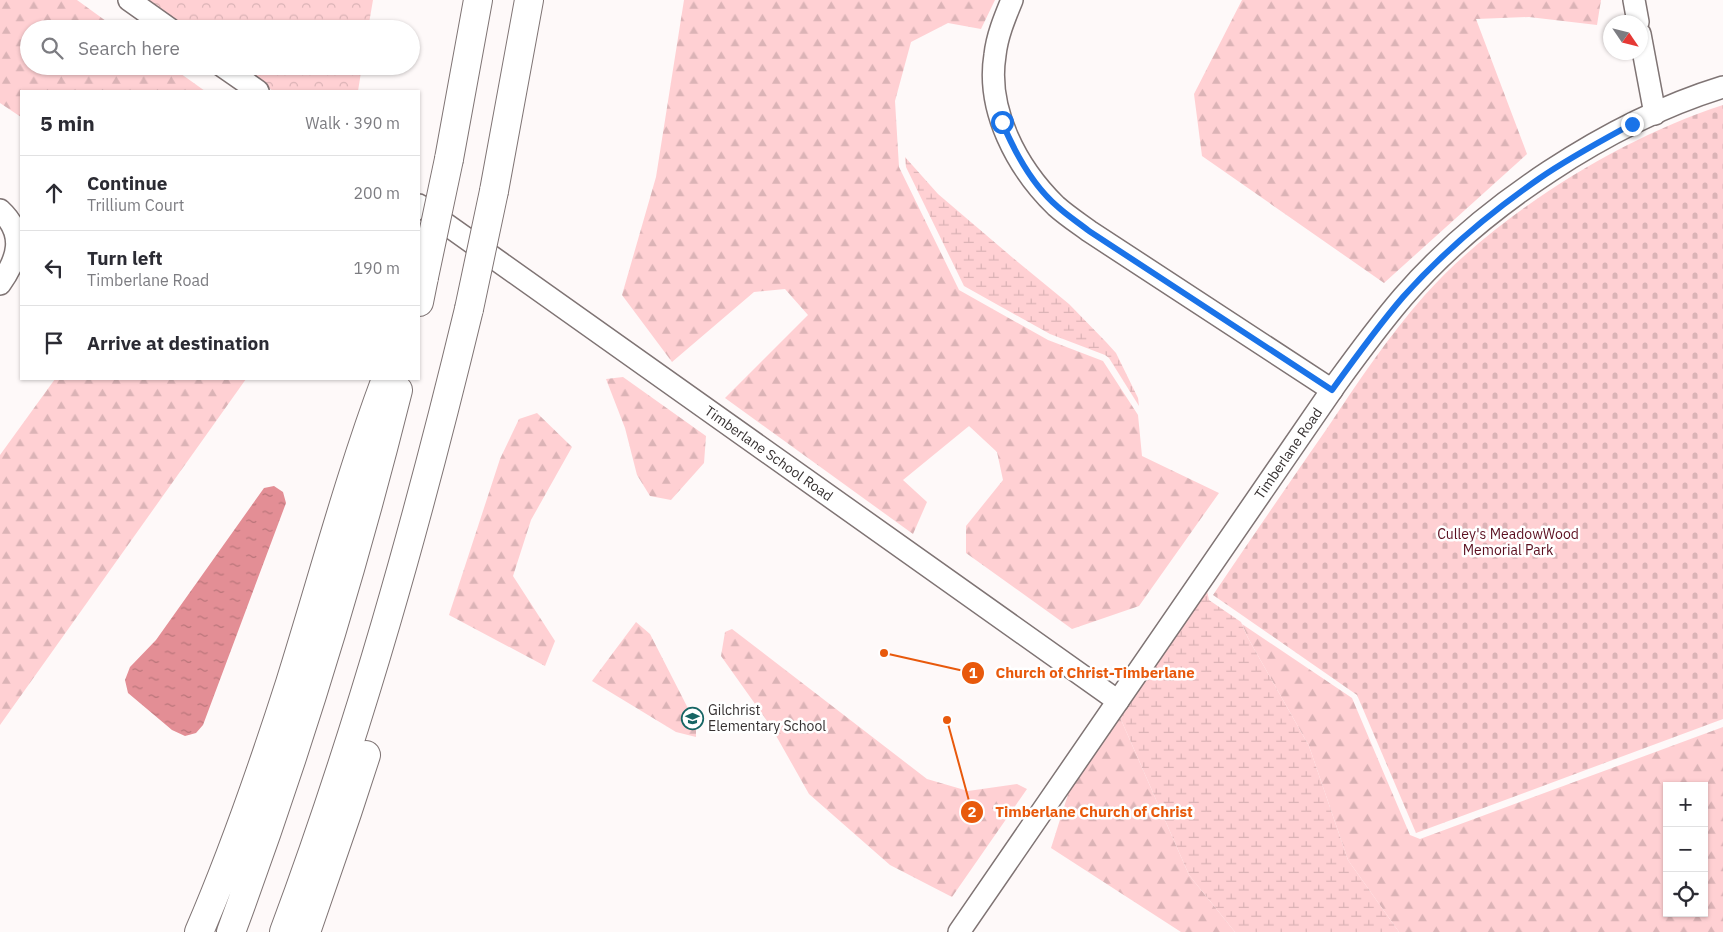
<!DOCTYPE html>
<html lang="en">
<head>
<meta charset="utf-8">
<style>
  :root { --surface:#fff; --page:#f2f2f3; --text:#2b2b33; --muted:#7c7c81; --line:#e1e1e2 }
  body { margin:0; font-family:"IBM Plex Sans",sans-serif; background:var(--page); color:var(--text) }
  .controls { position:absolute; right:15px; bottom:15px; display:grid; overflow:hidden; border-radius:0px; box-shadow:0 1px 4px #0004 }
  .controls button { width:45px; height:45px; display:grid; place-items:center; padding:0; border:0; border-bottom:1px solid var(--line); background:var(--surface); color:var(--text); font:25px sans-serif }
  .compass { position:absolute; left:1603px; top:15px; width:45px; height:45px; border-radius:50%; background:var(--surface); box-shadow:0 1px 4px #0004; rotate:125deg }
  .stop { position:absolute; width:15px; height:15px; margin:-11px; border:4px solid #1a73e8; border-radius:50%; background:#fff }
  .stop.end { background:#1a73e8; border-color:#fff; box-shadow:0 1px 5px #0008 }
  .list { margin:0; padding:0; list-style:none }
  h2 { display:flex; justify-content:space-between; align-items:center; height:65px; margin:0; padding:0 20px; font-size:21px }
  h2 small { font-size:16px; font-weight:400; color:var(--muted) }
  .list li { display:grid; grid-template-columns:32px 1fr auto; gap:15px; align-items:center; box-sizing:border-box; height:75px; padding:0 20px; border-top:1px solid var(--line) }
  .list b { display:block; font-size:19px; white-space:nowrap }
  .list p { margin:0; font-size:16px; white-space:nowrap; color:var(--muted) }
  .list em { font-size:16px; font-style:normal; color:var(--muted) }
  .icon { flex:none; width:28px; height:28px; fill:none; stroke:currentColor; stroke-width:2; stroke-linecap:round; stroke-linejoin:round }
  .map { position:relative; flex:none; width:1723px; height:932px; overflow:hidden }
  .search { position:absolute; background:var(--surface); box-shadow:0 1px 4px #0004; left:20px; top:20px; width:400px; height:55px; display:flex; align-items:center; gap:12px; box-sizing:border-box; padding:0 18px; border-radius:28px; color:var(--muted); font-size:19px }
  .panel { position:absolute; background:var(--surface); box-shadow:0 1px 4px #0004; left:20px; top:90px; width:400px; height:290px; border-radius:0px }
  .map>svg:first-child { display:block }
</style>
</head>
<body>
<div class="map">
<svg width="1723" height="932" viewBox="0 0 1723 932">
  <defs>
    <pattern id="forest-firs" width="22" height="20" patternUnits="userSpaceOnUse" patternTransform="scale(1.25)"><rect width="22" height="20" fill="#ffd0d3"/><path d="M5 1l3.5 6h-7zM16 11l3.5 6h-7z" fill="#dbb3b6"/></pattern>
    <pattern id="wetland-marsh" width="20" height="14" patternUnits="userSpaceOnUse" patternTransform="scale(1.25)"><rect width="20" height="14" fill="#ffd0d3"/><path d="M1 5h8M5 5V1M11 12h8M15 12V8" fill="none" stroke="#dbb3b6"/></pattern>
    <pattern id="cemetery-stones" width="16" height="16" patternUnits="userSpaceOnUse" patternTransform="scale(1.25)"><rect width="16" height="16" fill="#ffd0d3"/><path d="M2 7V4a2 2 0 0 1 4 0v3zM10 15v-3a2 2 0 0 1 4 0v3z" fill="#dbb3b6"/></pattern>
    <pattern id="park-crowns" width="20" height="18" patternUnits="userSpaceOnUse" patternTransform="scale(1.25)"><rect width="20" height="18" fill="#ffd0d3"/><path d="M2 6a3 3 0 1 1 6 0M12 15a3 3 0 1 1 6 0" fill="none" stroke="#dbb3b6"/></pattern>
    <pattern id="water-ripples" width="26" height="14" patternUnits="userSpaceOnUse" patternTransform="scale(1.25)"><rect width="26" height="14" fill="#e38e95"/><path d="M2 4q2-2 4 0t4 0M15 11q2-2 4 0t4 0" fill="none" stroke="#b9757a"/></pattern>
  </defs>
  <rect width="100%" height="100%" fill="#fef9f9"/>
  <path fill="url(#forest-firs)" fill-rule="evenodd" d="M0,0H77L117,29H29V66H170L205,91H21V117L0,103Z
    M684,0H995L981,29L948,23L911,42L895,101L899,167L959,290L1048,340L1103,361L1138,415L1142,456L1219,493L1139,606L1072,629L966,553V526L1003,480L997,452L969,426L903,480L927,502L913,534L725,398L808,315L785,289L754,292L672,362L622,295L656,177Z
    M1242,0H1601L1597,25L1529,17L1476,19L1527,154L1384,283L1202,156L1194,94Z
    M623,377L706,436L704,463L671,500L650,496L637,475L625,428L606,379Z
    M55,379H246L0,725V455Z
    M537,413L572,447L531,520L513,576L555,641L545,666L449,615L500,459L519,419Z
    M636,622L650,634L696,724V737L676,732L592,681Z
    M1242,624L1352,698L1410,835L1420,839L1723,727V932H1399L1348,860L1309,746L1248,638ZM1667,786H1704V913H1667Z
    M732,629L927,779L968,791L1017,784L1027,789L952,897L890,865L809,794L770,725L721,656L725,632Z
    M1119,715L1189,875L1235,932H1181L1051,848L1071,785Z"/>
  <path fill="url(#wetland-marsh)" d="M905,157L938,194L1013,258L1069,304L1106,342L1116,353L1138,398L1139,406L1109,358L1105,355L1050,334L964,286L906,167Z
    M1219,569L1220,571L1207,591L1209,600L1241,622L1248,638L1309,746L1348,860L1399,932H1235L1189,875L1119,715Z"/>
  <path fill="url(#cemetery-stones)" d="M1723,105V719L1416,833L1357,695L1213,595C1251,539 1289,483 1328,427C1358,382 1388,337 1424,296C1496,215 1620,138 1723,105Z"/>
  <path fill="url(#park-crowns)" d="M148,0H373L368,29H187Z
    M238,66H362L358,91H273Z"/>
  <path fill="url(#water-ripples)" d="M274,486L283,492L286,503L203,725L196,733L185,736L172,730L128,693L125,680L130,667L156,640L264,488Z"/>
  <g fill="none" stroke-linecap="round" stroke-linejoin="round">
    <defs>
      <g id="minor">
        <path d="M129,0L170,29"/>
        <path d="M1012,0C1005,17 997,36 995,55C986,110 1017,168 1056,206C1066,215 1078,223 1089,231L1332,390"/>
        <path d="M1634,0L1638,22"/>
        <path d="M1640,34L1655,114"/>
        <path d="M222,66L258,91"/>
        <path id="s1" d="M419,205L1118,701"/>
        <path d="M0,210C26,234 18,259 0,284"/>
        <path id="s2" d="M959,932L1336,384C1357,355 1379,325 1403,297C1481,207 1609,122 1723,87"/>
      </g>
      <path id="highway" d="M449,159L478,0
        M494,191L529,0
        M419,302L424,277
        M199,932C234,851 263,767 290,683C322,581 349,478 386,379
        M231,932C297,754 352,574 398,390
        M284,932C360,728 418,520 469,309
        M306,932L347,813L366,755"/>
    </defs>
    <use href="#minor" stroke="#7f7474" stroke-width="24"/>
    <use href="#highway" stroke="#7f7474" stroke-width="30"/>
    <use href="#minor" stroke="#fff" stroke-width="21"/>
    <use href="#highway" stroke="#fff" stroke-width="28"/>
    <defs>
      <path id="highway-bridge" d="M424,277L449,159
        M469,309L494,191"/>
    </defs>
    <use href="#highway-bridge" stroke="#7f7474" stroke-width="30" stroke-linecap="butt"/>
    <use href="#highway-bridge" stroke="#fff" stroke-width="28"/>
  </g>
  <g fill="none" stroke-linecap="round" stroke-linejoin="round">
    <path stroke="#1a73e8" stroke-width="6" d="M1002,122C1015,153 1032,185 1058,207C1068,216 1079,223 1089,231L1332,390C1355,358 1378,326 1403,297C1443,252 1491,212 1540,178C1569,158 1601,141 1632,124"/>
  </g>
  <defs>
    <symbol id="school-ring" viewBox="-11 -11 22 22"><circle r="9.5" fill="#fff" stroke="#166564" stroke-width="1.5"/><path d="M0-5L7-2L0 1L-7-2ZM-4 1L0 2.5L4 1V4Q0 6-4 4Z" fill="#166564"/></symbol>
  </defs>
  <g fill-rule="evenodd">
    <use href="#school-ring" x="680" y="706" width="25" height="25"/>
  </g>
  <g text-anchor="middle" stroke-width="5" stroke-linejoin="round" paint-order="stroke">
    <g font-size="14" fill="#363131" stroke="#fff">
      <text dy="5" stroke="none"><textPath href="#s1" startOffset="429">Timberlane School Road</textPath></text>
      <text dy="5" stroke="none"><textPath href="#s2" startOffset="581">Timberlane Road</textPath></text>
    </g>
    <g font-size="14" fill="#5b0f1f" stroke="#fff">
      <text x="1508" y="539">Culley's MeadowWood<tspan x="1508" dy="16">Memorial Park</tspan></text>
    </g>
    <g font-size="14" fill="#363131" stroke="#fff" text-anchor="start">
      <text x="708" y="715">Gilchrist<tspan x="708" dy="16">Elementary School</tspan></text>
    </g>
  </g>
  <path fill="none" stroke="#e8590c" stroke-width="2" d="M884 653L973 673M947 720L972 812"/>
  <g fill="#e8590c" stroke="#fff" stroke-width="2">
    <circle cx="884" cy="653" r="5"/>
    <circle cx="947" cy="720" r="5"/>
    <circle cx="973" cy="673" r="12"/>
    <circle cx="972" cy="812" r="12"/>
  </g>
  <g font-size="15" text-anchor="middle" font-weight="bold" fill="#fff">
    <text x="973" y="678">1</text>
    <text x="972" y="817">2</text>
  </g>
  <g font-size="15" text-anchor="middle" font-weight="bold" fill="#e8590c" stroke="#fff" stroke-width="5" stroke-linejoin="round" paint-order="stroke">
    <text x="1095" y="678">Church of Christ-Timberlane</text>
    <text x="1094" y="817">Timberlane Church of Christ</text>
  </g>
</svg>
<div class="controls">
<button>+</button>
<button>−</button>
<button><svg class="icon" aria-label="locate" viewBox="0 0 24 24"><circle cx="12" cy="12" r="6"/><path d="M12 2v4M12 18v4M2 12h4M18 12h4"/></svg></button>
</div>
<svg class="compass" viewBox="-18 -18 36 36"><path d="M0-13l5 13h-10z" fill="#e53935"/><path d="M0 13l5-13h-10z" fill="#7c7c81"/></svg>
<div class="stop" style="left:1002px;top:122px"></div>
<div class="stop end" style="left:1632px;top:124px"></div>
<div class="search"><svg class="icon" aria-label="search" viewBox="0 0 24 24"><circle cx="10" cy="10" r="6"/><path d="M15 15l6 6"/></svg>Search here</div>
<section class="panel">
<h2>5 min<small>Walk · 390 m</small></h2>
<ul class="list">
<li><svg class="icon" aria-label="ahead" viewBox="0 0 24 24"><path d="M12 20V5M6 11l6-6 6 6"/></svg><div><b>Continue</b><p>Trillium Court</p></div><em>200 m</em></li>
<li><svg class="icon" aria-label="left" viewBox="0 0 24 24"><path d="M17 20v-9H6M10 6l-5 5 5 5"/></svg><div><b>Turn left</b><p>Timberlane Road</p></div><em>190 m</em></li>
<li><svg class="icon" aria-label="arrive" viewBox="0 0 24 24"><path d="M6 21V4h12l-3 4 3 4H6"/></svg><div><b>Arrive at destination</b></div></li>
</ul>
</section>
</div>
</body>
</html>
